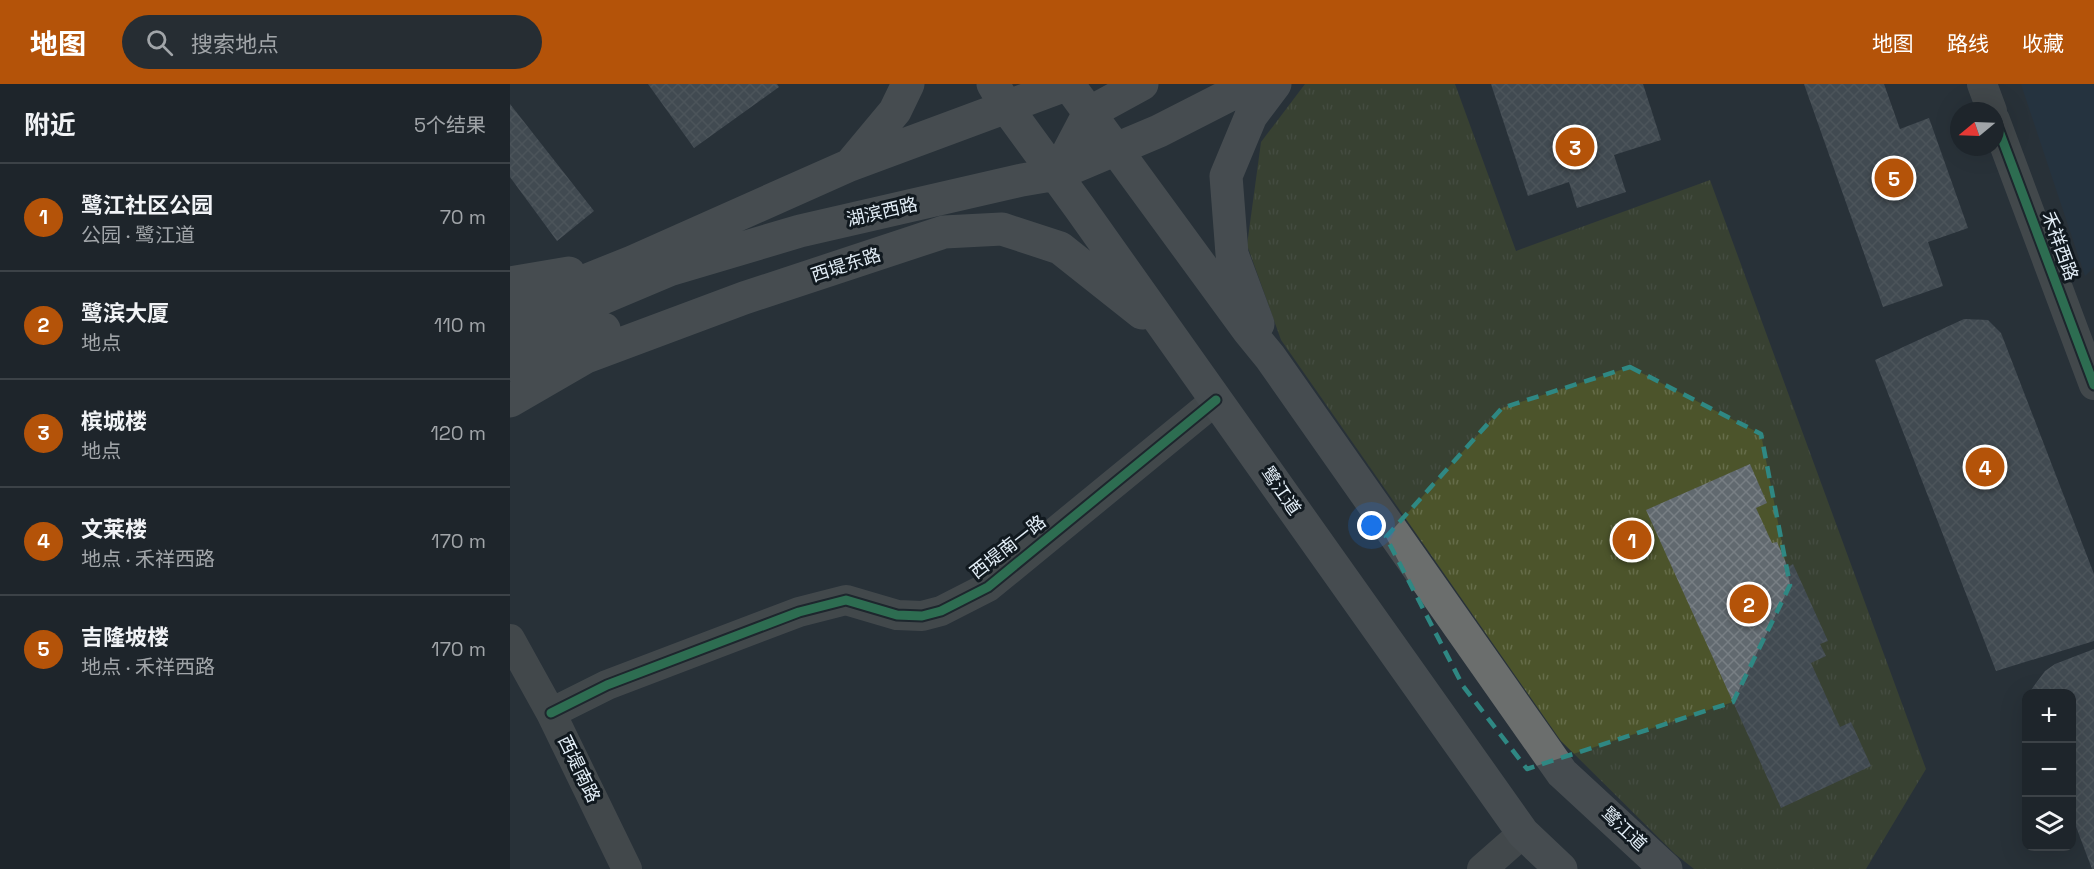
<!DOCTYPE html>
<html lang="zh">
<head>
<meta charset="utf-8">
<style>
  :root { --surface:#1e252b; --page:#262d33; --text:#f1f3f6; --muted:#a1a5a9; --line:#3c4247; --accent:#b45309 }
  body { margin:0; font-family:"Space Grotesk","Noto Sans SC",sans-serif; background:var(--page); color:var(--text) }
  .controls { position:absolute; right:18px; bottom:18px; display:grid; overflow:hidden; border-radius:12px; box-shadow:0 6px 24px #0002 }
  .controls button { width:54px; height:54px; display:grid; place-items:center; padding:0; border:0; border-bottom:2px solid var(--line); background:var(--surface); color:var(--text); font:30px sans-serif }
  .compass { position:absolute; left:1440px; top:18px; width:54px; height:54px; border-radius:50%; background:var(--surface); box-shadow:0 6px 24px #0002; rotate:251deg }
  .you { position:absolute; left:862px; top:442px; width:21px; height:21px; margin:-15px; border:4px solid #fff; border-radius:50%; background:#1a73e8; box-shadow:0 0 0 9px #1a73e833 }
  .badge { display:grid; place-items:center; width:39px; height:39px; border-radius:50%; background:var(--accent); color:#fff; font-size:20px; font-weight:700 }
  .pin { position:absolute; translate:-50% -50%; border:3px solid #fff; box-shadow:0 2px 6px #0006 }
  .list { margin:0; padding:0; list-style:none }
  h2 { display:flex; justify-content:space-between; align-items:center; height:78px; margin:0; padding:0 24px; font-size:26px }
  h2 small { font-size:20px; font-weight:400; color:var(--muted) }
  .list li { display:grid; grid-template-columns:39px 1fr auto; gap:18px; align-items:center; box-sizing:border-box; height:108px; padding:0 24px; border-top:2px solid var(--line) }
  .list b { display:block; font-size:22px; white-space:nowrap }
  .list p { margin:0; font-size:20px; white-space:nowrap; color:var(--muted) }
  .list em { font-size:20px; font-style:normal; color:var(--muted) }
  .icon { flex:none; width:33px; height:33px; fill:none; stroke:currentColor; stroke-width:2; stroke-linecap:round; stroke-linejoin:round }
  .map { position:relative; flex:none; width:1584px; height:785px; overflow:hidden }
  header { display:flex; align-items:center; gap:36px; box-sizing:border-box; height:84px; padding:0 30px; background:var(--accent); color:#fff }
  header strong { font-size:28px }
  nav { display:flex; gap:33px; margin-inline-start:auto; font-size:21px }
  .search { width:420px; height:54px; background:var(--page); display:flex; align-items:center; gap:15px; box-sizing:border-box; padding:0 21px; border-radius:33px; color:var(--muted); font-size:22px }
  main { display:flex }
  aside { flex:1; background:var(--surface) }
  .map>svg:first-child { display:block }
</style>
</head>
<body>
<header>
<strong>地图</strong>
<div class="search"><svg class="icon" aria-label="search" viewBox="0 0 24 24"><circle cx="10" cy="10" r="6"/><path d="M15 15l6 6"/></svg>搜索地点</div>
<nav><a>地图</a><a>路线</a><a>收藏</a></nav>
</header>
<main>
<aside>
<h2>附近<small>5个结果</small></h2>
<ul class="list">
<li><span class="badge">1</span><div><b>鹭江社区公园</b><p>公园 · 鹭江道</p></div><em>70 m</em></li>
<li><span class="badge">2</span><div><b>鹭滨大厦</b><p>地点</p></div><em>110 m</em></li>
<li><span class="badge">3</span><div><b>槟城楼</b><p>地点</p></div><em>120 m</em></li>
<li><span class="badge">4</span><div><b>文莱楼</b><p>地点 · 禾祥西路</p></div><em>170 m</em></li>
<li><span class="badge">5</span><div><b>吉隆坡楼</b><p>地点 · 禾祥西路</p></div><em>170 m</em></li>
</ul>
</aside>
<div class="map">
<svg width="1584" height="785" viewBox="0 0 1584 785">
  <defs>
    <pattern id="grass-tufts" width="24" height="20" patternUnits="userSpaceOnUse" patternTransform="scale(1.5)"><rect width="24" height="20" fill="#4c542b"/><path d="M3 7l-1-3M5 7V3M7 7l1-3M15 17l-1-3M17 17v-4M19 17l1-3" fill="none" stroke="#666d4a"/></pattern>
    <pattern id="building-cross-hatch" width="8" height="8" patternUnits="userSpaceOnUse" patternTransform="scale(1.5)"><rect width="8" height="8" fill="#61696f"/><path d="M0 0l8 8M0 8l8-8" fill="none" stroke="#787f84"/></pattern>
  </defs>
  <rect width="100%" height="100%" fill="#283139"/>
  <path fill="#223648" d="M1511,0H1584V183L1575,192Z"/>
  <path fill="url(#grass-tufts)" d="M795,0H945L1006,167L1200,96L1416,685L1356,785H1184L1165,770L1051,657L771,256L737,161L751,58Z"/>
  <path fill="url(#building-cross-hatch)" d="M138,0H267L269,3L184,64Z
    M981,0H1133L1151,56L1104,71L1116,108L1067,124L1059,98L1018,112Z
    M1294,0H1374L1390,45L1419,34L1458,144L1418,158L1433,202L1373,223Z
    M0,20L84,127L47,157L0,93Z
    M1454,235L1478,236L1491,249L1584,490V557L1486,587L1365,276Z
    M1240,380L1257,419L1246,424L1262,459L1267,458L1278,483L1283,480L1318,557L1310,560L1316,572L1301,579L1330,643L1341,638L1361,682L1271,724L1136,426Z
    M1584,565V785H1582L1562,732V610H1518L1535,587L1545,580Z"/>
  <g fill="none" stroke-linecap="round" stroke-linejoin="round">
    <path stroke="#636563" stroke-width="30" d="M1472,0L1482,27
      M1485,36L1584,301
      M0,555L41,629L117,785
      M41,629L97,601L289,528L336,516L387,531L412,532L431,527L478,503L706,316
      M972,785L1013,749"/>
    <path stroke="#6b6e6d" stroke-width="33" d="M483,0L497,24L570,124L1013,749L1051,785
      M558,0L738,246L760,273L1052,689L1156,785
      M340,81L385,27L398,0
      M547,90L579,29L632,0
      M0,199L59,189
      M0,227L122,178L340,81L558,0
      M748,240L722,170L716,92L741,32L765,0
      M0,253L159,186L290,147L512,96L547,90L649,47L741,0
      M0,281L94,245
      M0,317L76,273L234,214L434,148L492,145L550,164L632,229"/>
    <defs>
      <path id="cycleway" d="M1485,36L1584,301
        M41,629L97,601L289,528L336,516L387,531L412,532L431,527L478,503L706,316"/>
    </defs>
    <use href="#cycleway" stroke="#11191f" stroke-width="13"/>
    <use href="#cycleway" stroke="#33b770" stroke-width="9"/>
  </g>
  <path d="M0 0H1584V785H0ZM1120,283L1251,350L1280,501L1223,618L1017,685L953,602L876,453L992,324Z" fill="#283139" fill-opacity=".55" fill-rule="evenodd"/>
  <path fill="none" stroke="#2f8883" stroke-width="4.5" stroke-dasharray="12 8" stroke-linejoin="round" d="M1120,283L1251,350L1280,501L1223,618L1017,685L953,602L876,453L992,324Z"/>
  <g text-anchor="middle" stroke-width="6" stroke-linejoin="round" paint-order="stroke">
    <g font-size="18" fill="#e3eef7" stroke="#11191f">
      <text transform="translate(372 128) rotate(-13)" y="6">湖滨西路</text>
      <text transform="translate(1550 162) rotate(70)" y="6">禾祥西路</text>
      <text transform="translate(336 181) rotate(-18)" y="6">西堤东路</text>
      <text transform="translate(771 407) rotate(55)" y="6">鹭江道</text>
      <text transform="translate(498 463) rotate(-38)" y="6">西堤南一路</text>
      <text transform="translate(69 685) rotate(64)" y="6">西堤南路</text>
      <text transform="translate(1114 745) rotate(43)" y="6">鹭江道</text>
    </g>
  </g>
</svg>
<div class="controls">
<button>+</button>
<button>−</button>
<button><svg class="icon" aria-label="layers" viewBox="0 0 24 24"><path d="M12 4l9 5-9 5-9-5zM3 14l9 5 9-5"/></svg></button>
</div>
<svg class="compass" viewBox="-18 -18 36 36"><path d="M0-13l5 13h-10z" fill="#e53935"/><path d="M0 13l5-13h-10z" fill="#a1a5a9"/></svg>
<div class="you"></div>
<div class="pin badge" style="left:1122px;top:456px">1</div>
<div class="pin badge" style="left:1239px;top:520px">2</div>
<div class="pin badge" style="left:1065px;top:63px">3</div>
<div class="pin badge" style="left:1475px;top:383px">4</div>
<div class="pin badge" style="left:1384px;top:94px">5</div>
</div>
</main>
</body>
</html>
